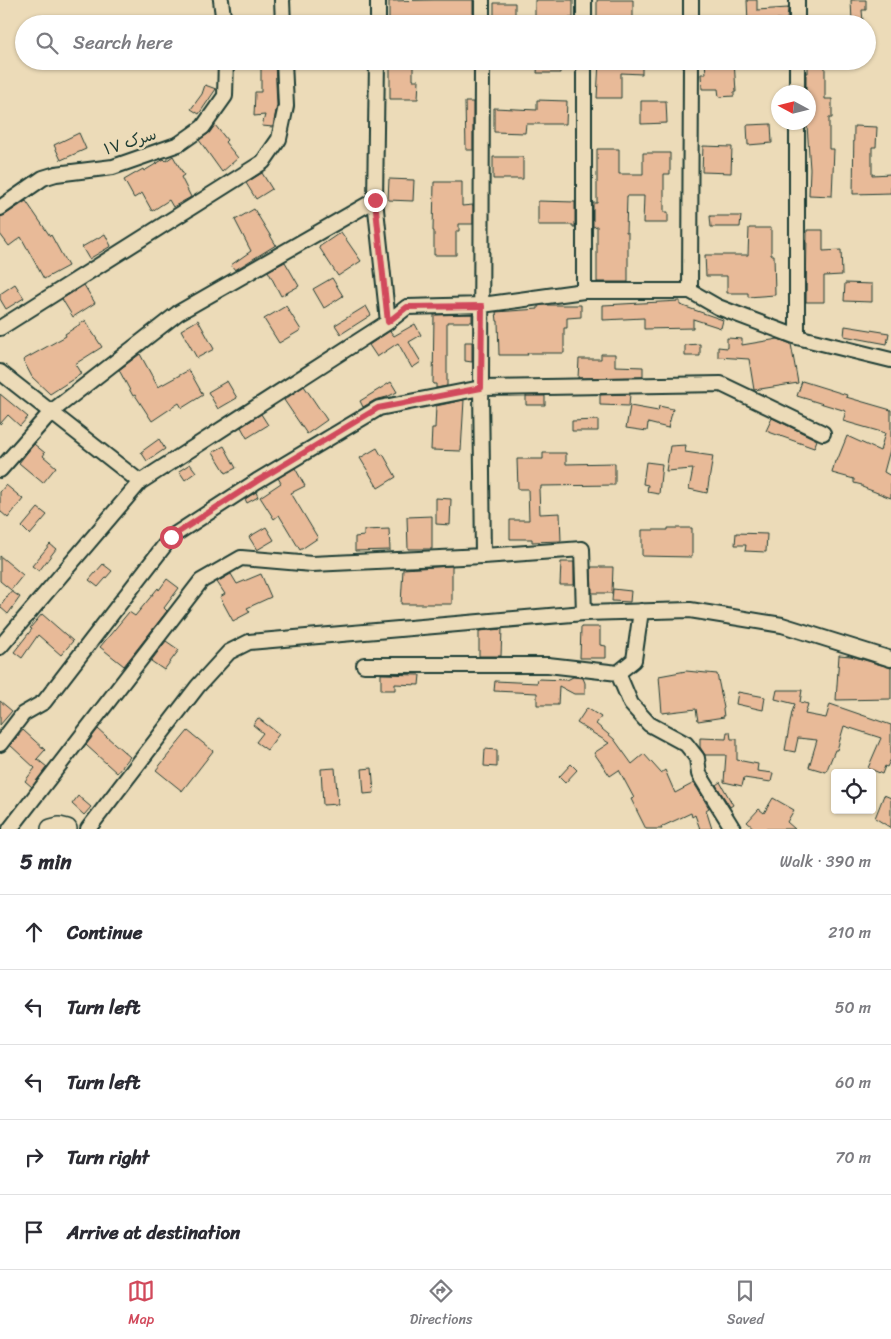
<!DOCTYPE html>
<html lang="en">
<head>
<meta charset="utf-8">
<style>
  :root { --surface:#fff; --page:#f7f7f7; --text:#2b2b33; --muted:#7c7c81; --line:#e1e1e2; --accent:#d1495b }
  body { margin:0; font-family:Sriracha,"Playpen Sans Arabic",sans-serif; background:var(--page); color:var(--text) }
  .controls { position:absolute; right:15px; bottom:15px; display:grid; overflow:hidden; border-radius:5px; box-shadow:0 1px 4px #0004 }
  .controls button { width:45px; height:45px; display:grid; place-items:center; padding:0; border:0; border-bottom:1px solid var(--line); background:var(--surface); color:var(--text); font:25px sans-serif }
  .compass { position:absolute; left:771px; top:85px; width:45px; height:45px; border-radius:50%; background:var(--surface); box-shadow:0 1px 4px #0004; rotate:277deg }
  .stop { position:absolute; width:15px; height:15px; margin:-11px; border:4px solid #d1495b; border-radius:50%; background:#fff }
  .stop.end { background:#d1495b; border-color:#fff; box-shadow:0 1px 5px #0008 }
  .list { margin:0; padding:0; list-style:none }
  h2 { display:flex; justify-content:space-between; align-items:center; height:65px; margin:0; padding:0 20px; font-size:21px }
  h2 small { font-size:16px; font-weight:400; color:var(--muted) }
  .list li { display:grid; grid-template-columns:32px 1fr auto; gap:15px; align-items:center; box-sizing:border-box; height:75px; padding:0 20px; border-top:1px solid var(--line) }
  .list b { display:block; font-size:19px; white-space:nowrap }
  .list em { font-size:16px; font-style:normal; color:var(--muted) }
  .icon { flex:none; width:28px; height:28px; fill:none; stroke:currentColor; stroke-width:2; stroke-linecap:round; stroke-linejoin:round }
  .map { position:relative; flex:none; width:891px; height:829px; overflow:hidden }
  .search { position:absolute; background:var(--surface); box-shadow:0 1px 4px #0004; left:15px; right:15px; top:15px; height:55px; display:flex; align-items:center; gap:12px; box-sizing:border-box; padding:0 18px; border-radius:28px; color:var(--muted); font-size:19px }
  .sheet { height:440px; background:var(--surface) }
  nav { display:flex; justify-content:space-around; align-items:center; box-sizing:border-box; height:70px; border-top:1px solid var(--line); background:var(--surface); font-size:14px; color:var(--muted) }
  nav a { display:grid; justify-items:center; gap:2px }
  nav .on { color:var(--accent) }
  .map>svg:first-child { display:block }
</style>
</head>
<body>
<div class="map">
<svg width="891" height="829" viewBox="0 0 891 829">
  <rect width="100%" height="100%" fill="#ecdbb8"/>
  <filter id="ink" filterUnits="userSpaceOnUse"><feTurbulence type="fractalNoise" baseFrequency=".02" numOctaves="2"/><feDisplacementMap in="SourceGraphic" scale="10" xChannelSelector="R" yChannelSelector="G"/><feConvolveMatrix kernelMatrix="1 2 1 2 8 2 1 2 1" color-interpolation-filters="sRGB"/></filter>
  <g filter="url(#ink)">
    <path fill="#e8ba98" stroke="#1f3d34" d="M433,0H473V24L389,22V1Z
      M535,0H573V18H563V24H535Z
      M597,0H633V20H622V24H597Z
      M747,0H757V10L788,8L787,20L777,19V24H748Z
      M851,0H866V10H862L863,22H852Z
      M494,3H515V24H494Z
      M266,61H275L277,105L273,127L262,126L265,115L254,116L255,92H261V66H266Z
      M390,61H413V80H419L418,99H390Z
      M538,61H560V73H537Z
      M599,61H642V74L621,73V98H597Z
      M705,61H734L736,92H734V96L719,97L718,89H702L701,74H706Z
      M808,61H825V99H832V118H829V149H834L832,196L809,195L810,169L807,125H808V92H806V73H808Z
      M205,85L216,89L199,114L191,109L202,94Z
      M537,100L567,101L566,124H526L525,133L494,132V108L537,110Z
      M641,101H666L667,123L641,124Z
      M465,102H473V150H466Z
      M771,124L772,143L748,145L747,125Z
      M215,125L227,140L225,142L238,158L222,172L199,140L208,134Z
      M854,126L877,127L876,147H872V175L891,174V193L853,194Z
      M79,133L86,149L61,160L54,145Z
      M703,146L732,147L731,173L702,172Z
      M597,149H619V174H643V153H670V174H664V212H668V223H643L644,196H627L626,232H628V282H597V226L593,227V203H597Z
      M173,156L184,175L181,177L191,197L173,207L169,200L152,211L142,193L134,198L124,180L143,169L144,171L164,159L166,161Z
      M493,157H523V179H493Z
      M262,173L272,189L256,199L246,183Z
      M389,179L414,180L413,201L388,200Z
      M434,182H462V206L473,205V224H459V231H456V255H434V231H433Z
      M26,201L50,236L51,235L68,266L44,279L21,237L9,246L0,234V217L5,215Z
      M538,201L575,202V227H573V225H538Z
      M254,209L276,245L235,270L231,265L251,251L235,220Z
      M710,216H741L740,227H711Z
      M749,228H771V255H774L775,295L748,297V293H727V276H706L705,255H748Z
      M807,230H823V251L841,250L842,275L824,276V302H806Z
      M341,232L361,261L338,276L319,247Z
      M105,234L111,246L89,259L82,247Z
      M285,262L299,286L281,296L268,271Z
      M332,278L343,296L324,308L313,289Z
      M845,283L872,284V302L844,301Z
      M15,284L24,298L6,309L0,299V294Z
      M84,285L95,303L73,317L62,299Z
      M680,301V305L723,320L721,328L693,319V328L644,329V318L603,320V305Z
      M543,305H581V317L567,318V328H564V353H527L528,355H499L498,321H497L496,312L538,309V306Z
      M286,306L301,330L279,343L264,319Z
      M366,306L371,315L341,334L335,325Z
      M472,314V322H447V386L436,388V384H433L434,315Z
      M198,320L214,349L197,358L181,330Z
      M85,321L102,347L75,364L81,374L50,394L32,377L23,360L66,336L65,334Z
      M415,324L421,335L409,342L421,362L412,368L398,343L377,357L369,345L390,331L394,336Z
      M845,326L889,333L887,344L844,336Z
      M727,338L742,339V345L778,339L791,344L798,383L754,390L749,359L718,357V347L727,348Z
      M465,342H472V362L465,361Z
      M700,344V356H685V345Z
      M140,354L158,387L189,370L203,395L182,408L179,403L152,421L135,395L133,396L119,370Z
      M601,354H615V366L643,367V377L578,378L579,359H601Z
      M227,381L237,398L218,409L208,392Z
      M802,381L847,395L846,397L891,410V446L884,472L891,476V498L862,487V485L854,483V479L832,473L835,461H837L847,436L880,451L885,433L843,421L846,411L797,396Z
      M391,382L397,392L387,397L375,400L363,407L360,401Z
      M304,386L327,420L307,434L284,400Z
      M0,394L28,417L20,426L8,415L0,424Z
      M630,394L629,406L600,405V395Z
      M526,396H545V405H526Z
      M464,400L461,451L431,450L432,428H435L436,406Z
      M630,406L658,411L659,406L673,409L668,428L648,423L647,431L626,428Z
      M261,414L268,425L247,438L241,427Z
      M772,418L817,440L814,448L766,431Z
      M598,420V431H572V421Z
      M159,439L165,449L147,461L141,452Z
      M34,444L45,453L43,456L56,467L43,483L19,463Z
      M686,445L685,452L713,456L707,493L689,489L693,469L666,471L670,446Z
      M224,446L236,468L226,473L213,452Z
      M377,448L381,455L383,454L396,477L378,488L360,458Z
      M543,453H566V464L615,463V485L541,486V489H539L540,514L560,513L561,541L532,542V539H510V520H529L528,489H518L517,459H543Z
      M646,462L662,464L659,494L647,492L648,485L643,484Z
      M190,464L196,472L185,480L179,471Z
      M295,468L305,486L291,493L318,538L300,550L279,515L274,519L260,497L281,483L278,478Z
      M6,485L23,499L8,518L0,511V492Z
      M256,492L258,497L247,503L245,499Z
      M436,498L451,499L450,525L436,524Z
      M38,508L47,515L30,535L22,527Z
      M432,516V549H408L407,517Z
      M266,527L274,540L257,550L249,537Z
      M668,528H692V557L642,556V530H668Z
      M389,529L390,550L355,551V537L364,536V530Z
      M736,533L767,534L766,552L745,551L746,545H735Z
      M50,544L56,549L39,571L32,566Z
      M0,556L23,575L11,590L0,581Z
      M561,562H574V585H560Z
      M103,564L112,571L98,587L89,580Z
      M452,566V604H401L403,569Z
      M591,567H613L612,593H592Z
      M231,574L237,584L261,574L271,597L247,608L250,612L233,621L220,597L225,594L217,582Z
      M167,579L179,588L164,608L167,611L124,666L100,647L129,612L135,616L158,588L159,590Z
      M613,589L631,591L630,602L612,601Z
      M11,591L20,597L8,614L0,607Z
      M42,614L73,641L61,655L38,635L22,658L14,652L32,629L30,628Z
      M581,627H600V645L606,646V658H580Z
      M502,629L501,656H479V631Z
      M166,641L179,650L164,670L151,661Z
      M839,655L851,656L891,668V699L836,700Z
      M686,671L717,674L724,708L723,709L724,717L698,721L696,709L662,713L659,676Z
      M381,674L420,675L419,685L395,684V690H381Z
      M573,677L583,678L585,683V694H574L559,686L558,705H537V693L494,691L495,681L537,683L538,679L567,680Z
      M777,690H802L800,702L808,704L805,714L826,718L830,704L891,725V759L887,767L885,766L882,774L868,768L881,738L844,726L837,750H835L826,772L809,767L817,740L798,738L795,752L785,750L792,712L795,704L775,699Z
      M738,692L765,697L763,710L736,704Z
      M0,701L12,711L0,725Z
      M587,708L601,717L596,724L614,739L632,764L644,754L661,773L665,770L675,793L694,783L709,808L706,810L712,829H700L695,815L692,817L691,813L661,827L662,829H646L631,799L634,798L619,770L610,776L594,753L609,743L577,723Z
      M258,718L279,734L267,750L256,742L263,733L253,725Z
      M98,729L130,757L117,773L86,745Z
      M23,730L45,750L37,759L47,767L32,787L25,781L35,768L10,745Z
      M188,731L213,751L182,791L156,770Z
      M727,732H730L731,739H737V760L758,764L757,771L773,773L771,782L744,778L742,786L724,782L726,755H705L700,747V738L726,739Z
      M485,749L497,750V767L484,766Z
      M571,764L577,770L565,783L559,777Z
      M335,768L338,804L323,805L321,769Z
      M372,768L374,793L364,794L362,769Z
      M720,782L733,805L730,807L716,785Z
      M884,795L891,798V828L875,818Z
      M78,796L91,807L84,815L72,804Z
      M773,798L794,810L787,822L795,829H755L747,822L759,809L764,813Z"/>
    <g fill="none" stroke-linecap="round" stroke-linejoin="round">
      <defs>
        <path id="minor" d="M221,0L224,24
          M282,0L283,24
          M797,0V24
          M378,24V0
          M482,24V0
          M584,24V0
          M691,24V0
          M377,61L375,200L388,322
          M482,61L481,388L483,556
          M797,61V92
          M797,122V337
          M0,208L43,178L56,174L113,167L179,144L203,127L225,96L226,61
          M584,291V61
          M690,291L691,61
          M0,328L263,162L279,139L286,106L284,61
          M0,372L140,482
          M0,470L51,412L178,313L375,200
          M0,647L140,482L388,322L407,307L482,305L584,291H690L718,307L797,337L891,360
          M364,665H548L618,673L634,660L641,611
          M618,673L631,704L649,724L686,744L697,758L699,774L733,829
          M0,744L23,714L44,702L171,537L257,481L379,408L481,388L721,384L823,433
          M10,829L201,581L241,558L312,564L483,556L582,549L584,613
          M88,829L198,686L229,652L249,642L584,613L690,610L782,625L891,659"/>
        <path id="secondary" d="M51,829L59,827L67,829"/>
      </defs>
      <use href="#minor" stroke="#1f3d34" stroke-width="18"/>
      <use href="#secondary" stroke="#1f3d34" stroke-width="22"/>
      <use href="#minor" stroke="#ecdbb8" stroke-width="14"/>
      <use href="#secondary" stroke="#ecdbb8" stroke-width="19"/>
    </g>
  </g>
  <g fill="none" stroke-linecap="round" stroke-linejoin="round" filter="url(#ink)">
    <path stroke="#d1495b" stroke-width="6" d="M171,537L257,481L378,408L481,388L482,306L407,307L388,322L375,200"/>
  </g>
  <g text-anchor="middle" stroke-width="5" stroke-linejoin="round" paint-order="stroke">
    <g font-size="16" fill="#1f3d34" stroke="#ecdbb8">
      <text transform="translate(130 141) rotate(-18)" y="6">سرک ۱۷</text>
    </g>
  </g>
</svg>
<div class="controls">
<button><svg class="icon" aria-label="locate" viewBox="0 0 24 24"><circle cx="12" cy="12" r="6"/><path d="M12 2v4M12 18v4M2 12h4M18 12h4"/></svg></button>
</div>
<svg class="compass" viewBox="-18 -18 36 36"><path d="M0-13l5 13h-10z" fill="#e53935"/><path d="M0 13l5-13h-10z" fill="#7c7c81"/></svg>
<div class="stop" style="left:171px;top:537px"></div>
<div class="stop end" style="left:375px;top:200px"></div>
<div class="search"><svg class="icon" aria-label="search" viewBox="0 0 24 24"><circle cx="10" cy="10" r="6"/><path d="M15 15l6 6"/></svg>Search here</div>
</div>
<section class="sheet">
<h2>5 min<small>Walk · 390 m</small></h2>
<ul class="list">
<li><svg class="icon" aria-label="ahead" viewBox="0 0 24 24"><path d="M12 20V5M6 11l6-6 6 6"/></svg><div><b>Continue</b></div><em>210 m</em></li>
<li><svg class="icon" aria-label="left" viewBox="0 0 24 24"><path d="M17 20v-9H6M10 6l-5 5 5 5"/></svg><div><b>Turn left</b></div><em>50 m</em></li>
<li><svg class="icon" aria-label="left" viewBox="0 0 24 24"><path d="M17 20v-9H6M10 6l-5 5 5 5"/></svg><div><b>Turn left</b></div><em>60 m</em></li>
<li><svg class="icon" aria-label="right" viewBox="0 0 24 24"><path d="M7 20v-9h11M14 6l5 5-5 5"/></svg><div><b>Turn right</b></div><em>70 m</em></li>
<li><svg class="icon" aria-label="arrive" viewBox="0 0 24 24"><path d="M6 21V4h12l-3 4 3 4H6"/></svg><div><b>Arrive at destination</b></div></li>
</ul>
</section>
<nav>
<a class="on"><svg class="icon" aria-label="map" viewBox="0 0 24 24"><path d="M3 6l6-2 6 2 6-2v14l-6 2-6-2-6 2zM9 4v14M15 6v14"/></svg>Map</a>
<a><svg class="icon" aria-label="directions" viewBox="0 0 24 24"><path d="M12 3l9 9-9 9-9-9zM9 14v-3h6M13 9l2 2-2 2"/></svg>Directions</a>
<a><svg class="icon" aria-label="saved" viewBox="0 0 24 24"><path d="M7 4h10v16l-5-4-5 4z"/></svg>Saved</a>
</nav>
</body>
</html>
